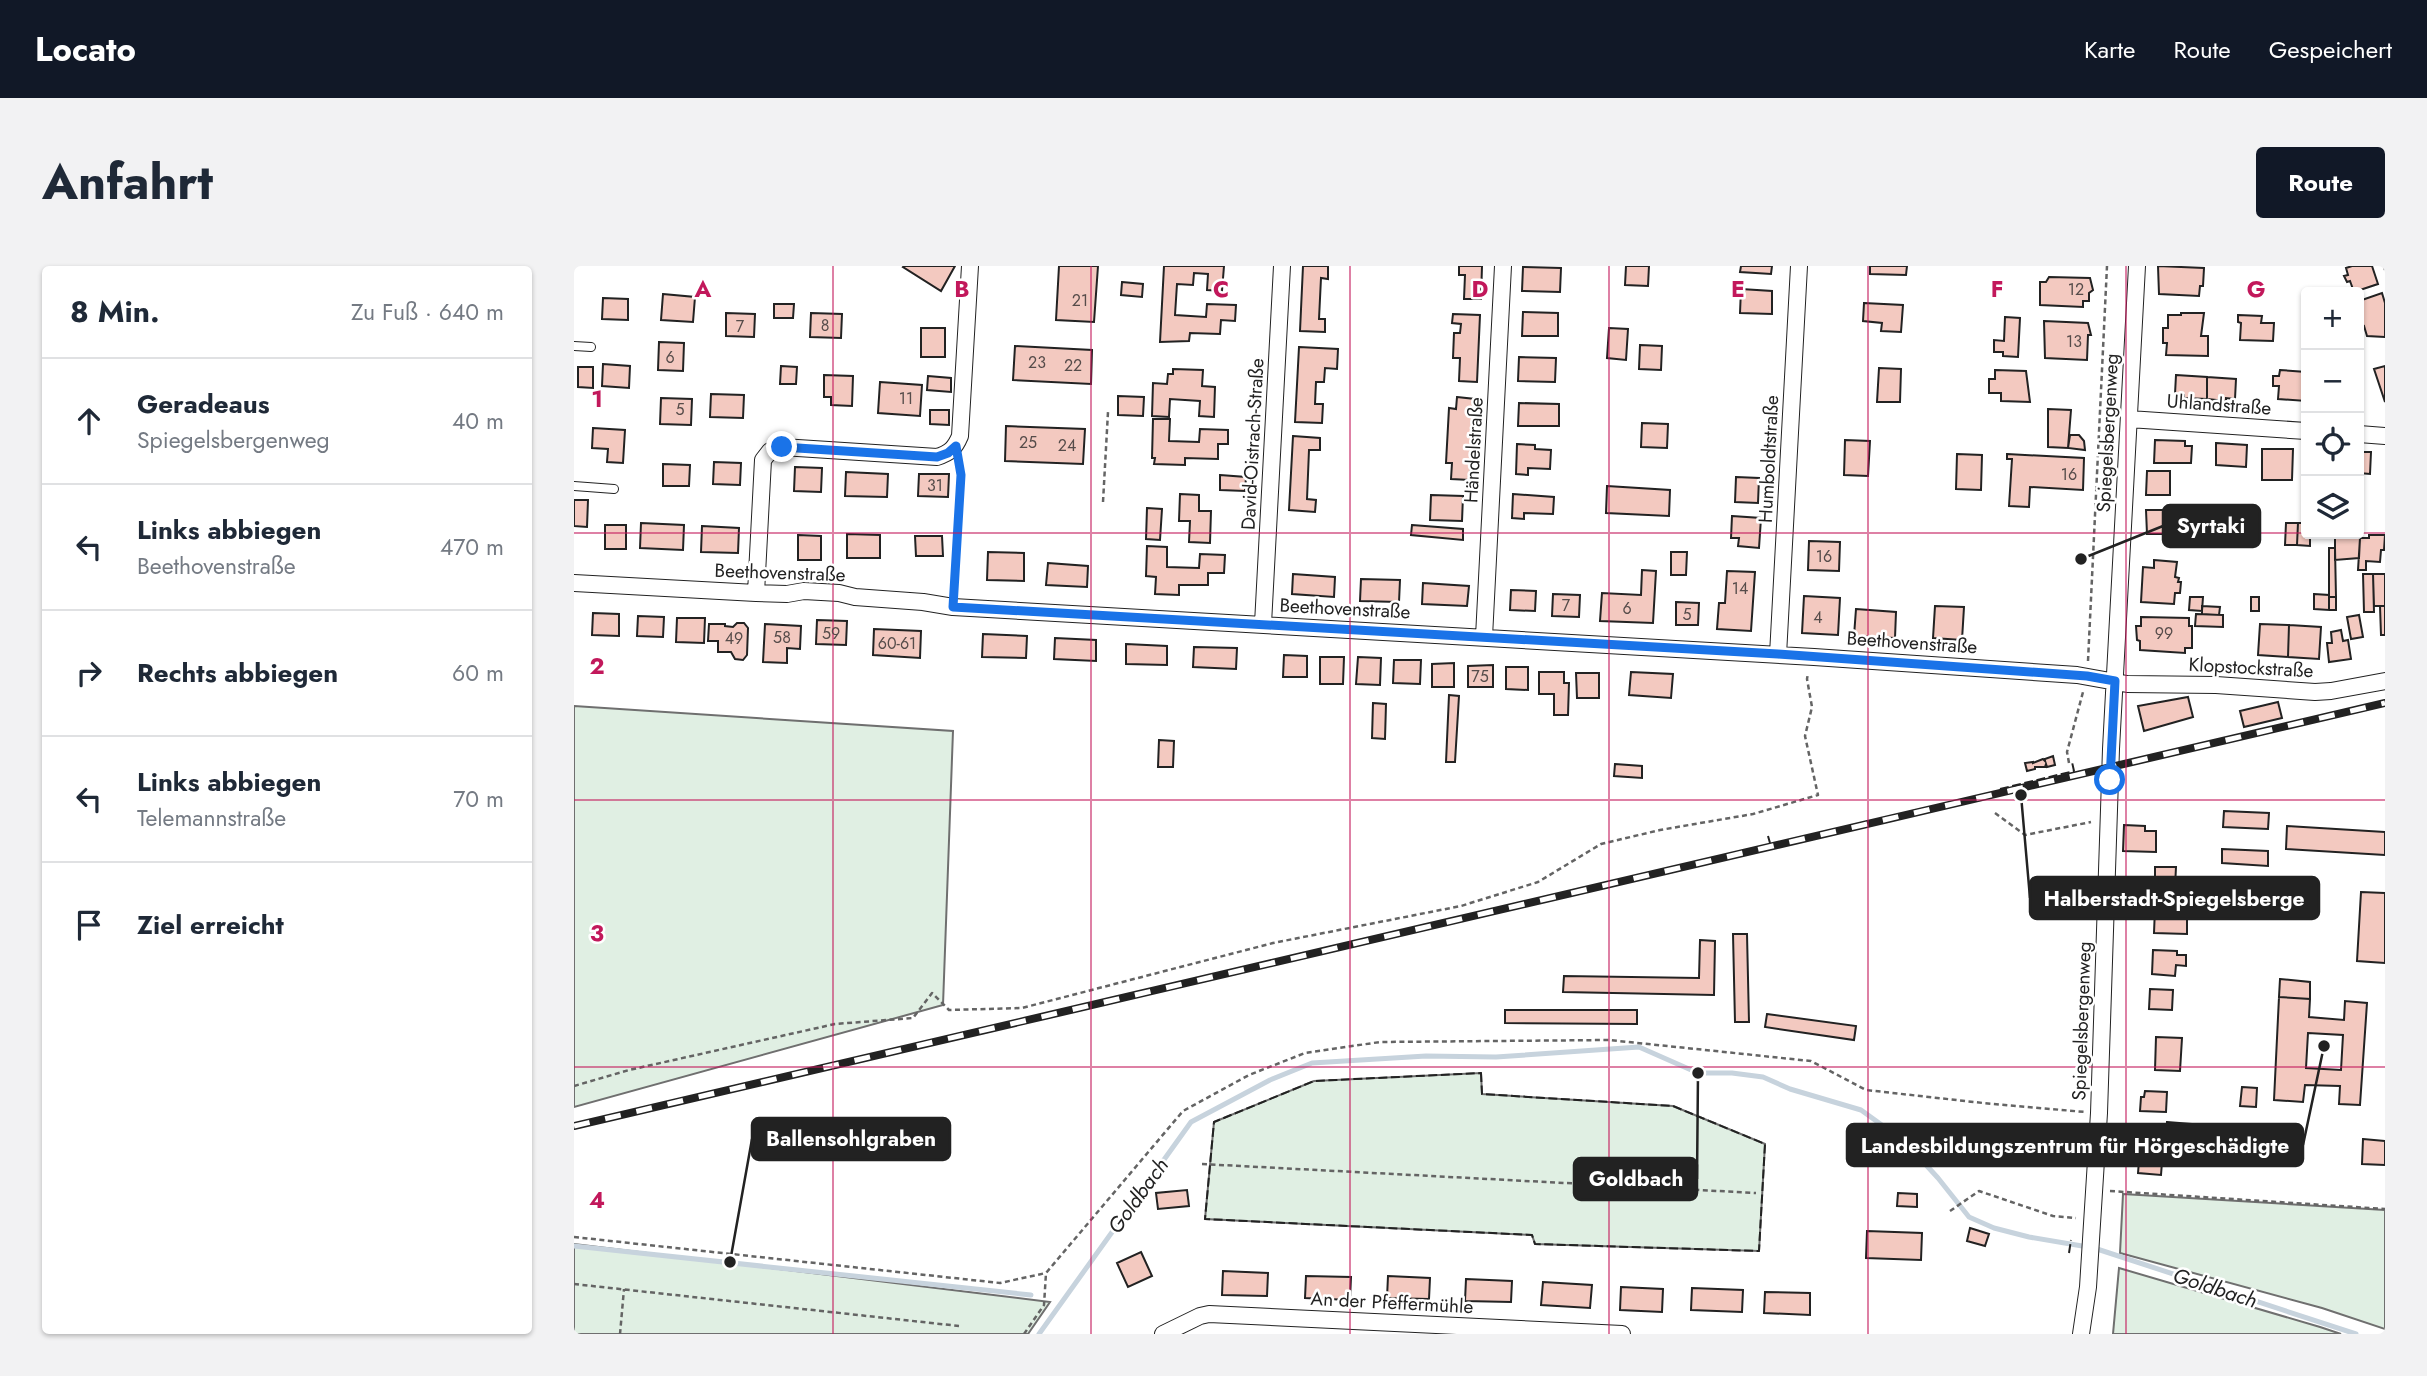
<!DOCTYPE html>
<html lang="de">
<head>
<meta charset="utf-8">
<style>
  :root { --surface:#fff; --page:#f2f2f3; --text:#1f2937; --muted:#747a83; --line:#e0e1e3; --accent:#111827 }
  body { margin:0; font-family:Jost,sans-serif; background:var(--page); color:var(--text) }
  .controls { position:absolute; right:21px; top:21px; display:grid; overflow:hidden; border-radius:7px; box-shadow:0 2px 5px #0004 }
  .controls button { width:63px; height:63px; display:grid; place-items:center; padding:0; border:0; border-bottom:2px solid var(--line); background:var(--surface); color:var(--text); font:35px sans-serif }
  .stop { position:absolute; width:21px; height:21px; margin:-16px; border:5px solid #1a73e8; border-radius:50%; background:#fff }
  .stop.end { background:#1a73e8; border-color:#fff; box-shadow:0 2px 7px #0008 }
  .list { margin:0; padding:0; list-style:none }
  h2 { display:flex; justify-content:space-between; align-items:center; height:91px; margin:0; padding:0 28px; font-size:30px }
  h2 small { font-size:23px; font-weight:400; color:var(--muted) }
  .list li { display:grid; grid-template-columns:46px 1fr auto; gap:21px; align-items:center; box-sizing:border-box; height:126px; padding:0 28px; border-top:2px solid var(--line) }
  .list b { display:block; font-size:26px; white-space:nowrap }
  .list p { margin:0; font-size:23px; white-space:nowrap; color:var(--muted) }
  .list em { font-size:23px; font-style:normal; color:var(--muted) }
  .icon { flex:none; width:38px; height:38px; fill:none; stroke:currentColor; stroke-width:2; stroke-linecap:round; stroke-linejoin:round }
  .map { position:relative; flex:none; width:1811px; height:1068px; overflow:hidden; border-radius:7px }
  header { display:flex; align-items:center; gap:42px; box-sizing:border-box; height:98px; padding:0 35px; background:var(--accent); color:#fff }
  header strong { font-size:33px }
  nav { display:flex; gap:38px; margin-inline-start:auto; font-size:24px }
  .intro { display:flex; align-items:center; justify-content:space-between; box-sizing:border-box; height:168px; padding:0 42px }
  h1 { margin:0; font-size:49px }
  .button { padding:18px 32px; border-radius:7px; background:var(--accent); color:#fff; font-size:24px; font-weight:700 }
  main { display:flex; gap:42px; padding:0 42px }
  aside { flex:1; background:var(--surface); border-radius:7px; box-shadow:0 2px 5px #0004 }
  .map>svg:first-child { display:block }
</style>
</head>
<body>
<header>
<strong>Locato</strong>
<nav><a>Karte</a><a>Route</a><a>Gespeichert</a></nav>
</header>
<div class="intro"><h1>Anfahrt</h1><a class="button">Route</a></div>
<main>
<aside>
<h2>8 Min.<small>Zu Fuß · 640 m</small></h2>
<ul class="list">
<li><svg class="icon" aria-label="ahead" viewBox="0 0 24 24"><path d="M12 20V5M6 11l6-6 6 6"/></svg><div><b>Geradeaus</b><p>Spiegelsbergenweg</p></div><em>40 m</em></li>
<li><svg class="icon" aria-label="left" viewBox="0 0 24 24"><path d="M17 20v-9H6M10 6l-5 5 5 5"/></svg><div><b>Links abbiegen</b><p>Beethovenstraße</p></div><em>470 m</em></li>
<li><svg class="icon" aria-label="right" viewBox="0 0 24 24"><path d="M7 20v-9h11M14 6l5 5-5 5"/></svg><div><b>Rechts abbiegen</b></div><em>60 m</em></li>
<li><svg class="icon" aria-label="left" viewBox="0 0 24 24"><path d="M17 20v-9H6M10 6l-5 5 5 5"/></svg><div><b>Links abbiegen</b><p>Telemannstraße</p></div><em>70 m</em></li>
<li><svg class="icon" aria-label="arrive" viewBox="0 0 24 24"><path d="M6 21V4h12l-3 4 3 4H6"/></svg><div><b>Ziel erreicht</b></div></li>
</ul>
</aside>
<div class="map">
<svg width="1811" height="1068" viewBox="0 0 1811 1068">
  <rect width="100%" height="100%" fill="#fff"/>
  <path fill="#e0efe3" stroke="#6f6f6f" stroke-width="2" d="M0,440L379,465L369,739L0,841Z
    M907,807L908,828L1099,840L1191,878L1185,985L961,978L958,969L631,953L640,856L740,815Z
    M1549,928L1811,944V1063L1748,1042L1546,987Z
    M0,978L476,1036L454,1068H0Z
    M1545,1002L1746,1061L1767,1068H1539Z"/>
  <g fill="none" stroke-linecap="round" stroke-linejoin="round">
    <path stroke="#c7d3dd" stroke-width="5" d="M0,980L457,1029
      M465,1068L617,856L696,814L738,797L852,790L922,791L1065,781L1124,807H1158L1189,811L1216,823L1287,844L1330,875L1364,912L1395,951L1420,962L1455,971L1520,982L1782,1068"/>
  </g>
  <path fill="#f3c9c0" stroke="#222" stroke-width="2" fill-rule="evenodd" d="M381,0L367,25L329,1L330,0Z
    M485,0H524L520,56L482,54Z
    M590,0H650L648,25L633,24L634,8L620,7L619,19L603,18L601,49L632,51L633,38L662,39L661,55L647,54L646,68L616,67L615,75L586,76Z
    M729,0H754V13L747,12L745,53H751V66L726,65Z
    M885,0H908L907,33H890L891,9H885Z
    M1052,0H1075L1074,20L1051,19Z
    M1167,0H1198L1197,8L1166,6Z
    M1296,0H1333L1332,9L1296,8Z
    M1584,0L1630,2L1629,20H1626L1625,30L1585,28Z
    M1778,0H1798L1804,18L1780,26L1776,15L1773,16L1770,10L1774,9L1772,2Z
    M949,1L987,2L986,26L948,25Z
    M1475,11L1516,12L1519,24L1515,27V35H1509V41L1466,39V16H1472Z
    M548,16L569,18L568,31L547,29Z
    M1167,23L1198,25V48L1166,47Z
    M1808,27L1811,37V71L1793,70L1790,60L1786,61L1785,56V35Z
    M89,28L121,31L119,56L87,54Z
    M29,32L54,33V54L28,53Z
    M1290,37L1329,39L1327,66L1307,65L1308,57L1289,55Z
    M200,38H220L219,52H200Z
    M949,46L984,47V70H948Z
    M152,47L181,48L180,71L152,70Z
    M237,47L268,48L267,72L236,71Z
    M1607,47H1630L1627,70H1634V90L1592,89L1593,77H1589V62H1594V49H1607Z
    M879,48L906,49L903,116L885,115L886,92H879L880,67H886L887,58L878,57Z
    M1664,49L1688,50L1687,57H1700L1699,75L1666,74L1667,57L1664,56Z
    M1431,51L1446,52L1444,91L1429,90V86H1420V74L1430,75Z
    M1470,55L1514,57L1517,69H1514L1513,94L1471,92Z
    M347,62H371V91H347Z
    M1035,62L1054,63L1052,94L1033,92Z
    M85,76L110,77L109,105L84,104Z
    M1066,79L1088,80L1087,104L1065,103Z
    M441,80L518,84L517,118L439,114Z
    M725,81L764,83L763,103L751,102L750,116H742L741,138H749L748,157L721,156Z
    M945,91L982,92L981,116L944,115Z
    M29,98L56,100L55,122L28,120Z
    M207,100L223,101L222,118H206Z
    M1811,100V136L1800,103Z
    M4,101H19V122L4,121Z
    M1305,102L1327,103L1326,136H1303Z
    M599,103L629,104L628,120L641,121L640,151L625,150L626,135L596,133L595,151L578,150L579,117L593,118L594,108H599Z
    M1421,104L1452,105L1456,136L1427,135V127H1415V113H1421Z
    M1706,104L1732,106V135L1704,133L1705,120H1699V110H1705Z
    M250,109L279,110L278,140L257,139V131H250Z
    M1602,109L1633,111V133L1610,132V129L1601,128Z
    M354,110L377,112V126L353,124Z
    M1633,111L1662,113L1661,133L1652,132V135L1633,133Z
    M306,116L348,119L346,150L304,147Z
    M137,128L170,129L169,152L136,151Z
    M544,130L570,131L569,150L544,149Z
    M883,131L901,133L896,214L877,213L878,197H872L875,142L882,143Z
    M87,132L118,133L117,159L86,158Z
    M945,137L985,138V160H944Z
    M1474,143L1497,144L1494,182L1474,181Z
    M356,144H375V159L356,158Z
    M579,153H596L595,175L625,176L626,163L654,164V178H644V193L611,192V199L580,198L581,192H578Z
    M1068,157L1094,158L1093,182L1067,181Z
    M432,160L511,163L509,198L431,195Z
    M19,162L51,164L49,197L33,196L34,183L18,182Z
    M1496,169H1505L1510,175L1511,184L1494,182Z
    M719,170L746,172V184H735L733,233L742,234L741,246L715,244Z
    M1271,174L1296,175L1294,210L1270,209Z
    M1581,174L1611,175V180H1618L1617,197H1580Z
    M1642,177L1673,179L1672,201L1642,199Z
    M943,178L961,179V183L977,184L976,203L954,202V209L942,208Z
    M1688,183H1719L1718,214H1688Z
    M1785,186H1797L1796,208L1785,207Z
    M1383,188L1408,189L1407,224L1382,223Z
    M1433,188L1510,192L1509,224L1456,221L1455,241L1435,240L1438,193H1433Z
    M140,196L167,197L166,219L139,218Z
    M89,198L116,199L115,220H89Z
    M221,201L248,202L247,226L220,225Z
    M1573,205H1596V229H1572Z
    M272,206L314,208L313,231L271,230Z
    M345,208H375L374,231L344,230Z
    M646,209L672,211L671,225L646,224Z
    M1162,211L1185,212L1184,237L1161,236Z
    M1033,220L1096,224L1095,250L1032,247Z
    M606,228L625,229V245H637L636,277L615,276L616,255H605Z
    M939,228L980,231L979,248L950,247V253L938,252Z
    M857,229L889,230L888,255L856,254Z
    M0,234H14L13,261L0,260Z
    M573,242L588,243L586,274L572,273Z
    M1572,244H1594L1595,268H1573Z
    M1158,250L1187,252L1185,282L1164,280L1165,272H1157Z
    M67,257L110,259L109,284L66,282Z
    M1712,257H1724L1723,279H1711Z
    M1724,257H1732V268H1736V280L1723,279Z
    M31,259H52V283H31Z
    M838,259L889,263V274L837,269Z
    M128,260L165,262L164,287L127,286Z
    M273,268L306,269V292H273Z
    M224,269L247,270V294H224Z
    M1795,269H1811L1810,284H1807L1806,296L1792,295V304H1784L1786,272H1795Z
    M341,270H368L369,290H342Z
    M1761,270L1786,272L1785,292L1761,294Z
    M1235,275L1266,276L1265,305L1234,304Z
    M573,280L593,281V301L625,302L626,288L651,289L650,307H634V319H605V329L581,328L582,311L572,310Z
    M1755,282H1761L1762,331H1755Z
    M414,286L450,287V315L413,314Z
    M1097,286H1113L1112,309H1097Z
    M1580,294L1603,296L1601,311L1605,312L1604,316H1607L1606,327H1601L1600,338L1567,336L1569,301L1580,302Z
    M474,297L514,300L513,321L472,319Z
    M1068,304L1082,305L1079,357L1026,355L1028,327L1067,329Z
    M1153,305L1181,306L1177,365L1143,363L1145,337H1151Z
    M719,308L761,311L760,331L718,328Z
    M1789,308H1799L1800,346H1790Z
    M1799,308H1811V340H1800Z
    M787,313L826,314L825,336L786,335Z
    M849,317L895,320L893,340L848,338Z
    M937,324L962,325L961,345L936,344Z
    M979,328L1006,329L1005,351L978,350Z
    M1740,328L1755,329V344L1740,343Z
    M1230,330L1266,332L1264,369L1228,367Z
    M1616,331H1629L1628,345L1615,344Z
    M1677,331H1685V345H1677Z
    M1755,331H1762V344H1755Z
    M1102,336L1125,337L1124,359H1102Z
    M1361,340L1390,341L1388,374L1359,372Z
    M1628,340L1646,341L1645,349L1628,348Z
    M1806,340H1811V369H1807Z
    M1282,343L1322,346L1321,372L1280,370Z
    M19,347L45,348V370L18,369Z
    M1622,348L1649,349V361L1621,360Z
    M1785,349L1789,371L1777,373L1773,351Z
    M64,350L90,351L89,371L63,370Z
    M1567,351L1615,352V360H1618V382H1611V387L1566,384V375L1563,374L1562,360H1567Z
    M103,352H131L130,377L102,376Z
    M243,354L273,355L272,379L242,378Z
    M163,357H170L174,362L173,389L169,394L161,393L157,386H144V375H134L135,358H151V360L159,361Z
    M191,358L227,360L226,383L213,382V397L189,396Z
    M1686,358L1715,359L1714,391L1684,389Z
    M1715,359L1747,361L1745,393L1714,391Z
    M300,363L347,365L346,392L299,389Z
    M1767,364L1769,375L1774,374L1777,393L1755,396L1753,377H1758L1757,366Z
    M409,368L453,370L452,392L408,391Z
    M481,372L522,374V395L480,393Z
    M552,378L593,380V399L552,398Z
    M620,381L663,382L662,403L619,401Z
    M710,389L733,390V411H709Z
    M746,391H770L769,418H746Z
    M784,391L807,392L806,419L782,418Z
    M820,394H847L846,418L819,417Z
    M880,397V421H858V398Z
    M919,399V421H894V400Z
    M932,401H954V424L932,423Z
    M965,406H990V417H995L994,449H980V428H965Z
    M1057,406L1099,408L1097,432L1055,429Z
    M1002,407H1025V432H1003Z
    M875,429L885,430L881,496H872Z
    M1614,431L1619,451L1570,465L1564,440Z
    M1704,436L1708,452L1670,461L1666,445Z
    M799,437L812,438L811,473L798,472Z
    M585,474L600,475L599,501H584Z
    M1479,490L1481,499L1473,501L1472,498L1471,501H1461V503L1453,505L1451,497L1459,496V497L1469,493L1471,495V493Z
    M1041,498L1068,500V512L1040,510Z
    M1650,545L1695,547L1694,563L1649,561Z
    M1550,559L1571,560V565H1582V586L1549,585Z
    M1713,560L1811,566V589L1712,583Z
    M1648,583L1694,585V600L1648,597Z
    M1581,601H1602L1601,621H1581Z
    M1787,626L1811,627V697L1783,695Z
    M1581,642L1613,643V668L1580,667Z
    M1159,668H1173L1175,756H1161Z
    M1126,674L1141,675L1140,729L989,726L990,710L1125,712Z
    M1579,684L1603,685V689H1612V700L1602,699L1601,710L1578,708Z
    M1706,713L1736,716V733L1705,731Z
    M1576,723L1599,724L1598,744L1575,743Z
    M1705,731L1736,733L1735,751L1770,754L1771,735L1793,737L1786,839L1765,838L1766,820L1731,819L1729,836L1700,834ZM1734,767L1769,769L1767,804L1732,802Z
    M931,744H1063V758L931,757Z
    M1193,748L1282,760L1280,774L1191,761Z
    M1582,771L1608,772L1606,805L1581,804Z
    M1668,821L1683,822L1682,841L1666,840Z
    M1571,825L1593,826L1592,846L1566,845L1567,831H1570Z
    M1593,856L1617,858L1616,881L1592,879Z
    M1789,873L1811,875V899L1788,898Z
    M1566,882L1589,883L1587,909L1564,907Z
    M613,924L615,940L584,943L582,927Z
    M1324,927L1343,928V941L1323,940Z
    M1396,962L1415,968L1411,980L1393,975Z
    M1293,965L1348,967L1347,994L1292,992Z
    M567,986L578,1010L554,1021L543,997Z
    M649,1005L694,1007L693,1030L648,1029Z
    M732,1010L777,1011L776,1034L731,1032Z
    M814,1010L856,1012L855,1033L813,1032Z
    M892,1013L938,1015L937,1036L891,1035Z
    M969,1016L1018,1019L1016,1042L967,1039Z
    M1047,1021L1089,1023L1088,1046L1046,1044Z
    M1118,1022L1169,1024L1168,1046L1117,1044Z
    M1191,1026L1236,1027V1049L1190,1047Z"/>
  <g fill="none" stroke-linecap="round" stroke-linejoin="round">
    <defs>
      <path id="service" d="M0,80L17,81
        M0,220L40,223"/>
      <path id="minor" d="M1555,153L1732,165
        M1785,168L1811,170
        M0,317L182,327L213,328L230,325L265,327L281,331L349,336L379,341L1240,391L1503,409L1553,418L1642,419L1741,426L1757,425L1811,415
        M182,327L189,194L196,185L208,181L363,191C376,187 381,182 386,170L396,0
        M689,358L708,0
        M910,371L929,0
        M1204,389L1225,0
        M589,1068L626,1050L635,1048L1048,1068
        M1507,1068L1514,1021L1525,847L1537,483L1563,0"/>
    </defs>
    <use href="#service" stroke="#222" stroke-width="10"/>
    <use href="#minor" stroke="#222" stroke-width="18"/>
    <path stroke="#646464" stroke-width="2.5" stroke-dasharray="5 3.5" stroke-linecap="butt" d="M1810,0L1811,4
      M529,236L534,146
      M380,323L387,209L385,197
      M1514,395L1533,0
      M1495,497L1493,486L1509,426
      M1421,547L1451,569L1517,556
      M0,820L55,804L261,758L339,752L358,727L375,744L448,742L699,677L887,640L964,616L1027,578L1086,564L1179,548L1244,529L1231,470L1238,441L1233,413L1234,407
      M628,898L1182,927
      M1536,925L1811,943
      M1376,945L1405,925L1479,950L1502,952
      M0,971L426,1017L472,1007
      M0,1018L385,1060
      M46,1068L50,1023
      M450,1068L470,1039L472,1007L609,845L675,809L731,787L806,776L1035,774L1237,795L1292,824L1409,837L1511,846"/>
    <use href="#service" stroke="#fff" stroke-width="8"/>
    <use href="#minor" stroke="#fff" stroke-width="16"/>
    <defs>
      <path id="rail" d="M0,860L1811,437"/>
    </defs>
    <use href="#rail" stroke="#222" stroke-width="8"/>
    <use href="#rail" stroke="#fff" stroke-width="5" stroke-dasharray="16" stroke-linecap="butt"/>
    <path stroke="#222" stroke-width="2" stroke-dasharray="9 3.5" stroke-linecap="butt" d="M1426,523L1500,505L1498,496
      M1194,570L1196,577
      M907,807L908,828L1099,840L1191,878L1185,985L961,978L958,969L631,953L640,856L740,815Z
      M1495,987L1497,974"/>
  </g>
  <g fill="none" stroke-linecap="round" stroke-linejoin="round">
    <path stroke="#1a73e8" stroke-width="9" d="M208,181L363,191L374,187L382,180L387,209L379,341L1204,388L1513,410L1541,415L1536,514"/>
  </g>
  <path fill="none" stroke="#c2185b" stroke-width="2" stroke-opacity="0.55" d="M259,0V1068M517,0V1068M776,0V1068M1035,0V1068M1294,0V1068M1552,0V1068M0,267H1732M1785,267H1811M0,534H1811M0,801H1811"/>
  <g text-anchor="middle" stroke-width="5" stroke-linejoin="round" paint-order="stroke">
    <g font-size="16" fill="#564c4a">
      <text x="1502" y="29">12</text>
      <text x="506" y="40">21</text>
      <text x="251" y="65">8</text>
      <text x="166" y="66">7</text>
      <text x="1500" y="81">13</text>
      <text x="96" y="97">6</text>
      <text x="463" y="102">23</text>
      <text x="499" y="105">22</text>
      <text x="332" y="138">11</text>
      <text x="106" y="149">5</text>
      <text x="454" y="182">25</text>
      <text x="493" y="185">24</text>
      <text x="1495" y="214">16</text>
      <text x="361" y="225">31</text>
      <text x="1250" y="296">16</text>
      <text x="1166" y="328">14</text>
      <text x="992" y="345">7</text>
      <text x="1053" y="348">6</text>
      <text x="1113" y="354">5</text>
      <text x="1244" y="357">4</text>
      <text x="257" y="373">59</text>
      <text x="1590" y="373">99</text>
      <text x="208" y="377">58</text>
      <text x="160" y="378">49</text>
      <text x="323" y="383">60-61</text>
      <text x="906" y="416">75</text>
    </g>
    <g font-size="19" fill="#222" stroke="#fff">
      <text transform="translate(1645 138) rotate(4)" y="7">Uhlandstraße</text>
      <text transform="translate(1533 167) rotate(-87)" y="7">Spiegelsbergenweg</text>
      <text transform="translate(678 178) rotate(-87)" y="7">David-Oistrach-Straße</text>
      <text transform="translate(899 184) rotate(-87)" y="7">Händelstraße</text>
      <text transform="translate(1194 193) rotate(-87)" y="7">Humboldtstraße</text>
      <text transform="translate(206 306) rotate(2)" y="7">Beethovenstraße</text>
      <text transform="translate(771 342) rotate(3)" y="7">Beethovenstraße</text>
      <text transform="translate(1338 376) rotate(4)" y="7">Beethovenstraße</text>
      <text transform="translate(1677 401) rotate(3)" y="7">Klopstockstraße</text>
      <text transform="translate(1507 755) rotate(-88)" y="7">Spiegelsbergenweg</text>
      <text transform="translate(818 1036) rotate(3)" y="7">An der Pfeffermühle</text>
    </g>
    <g font-size="21" font-style="italic" fill="#222" stroke="#fff">
      <text transform="translate(564 930) rotate(-54)" y="7">Goldbach</text>
      <text transform="translate(1641 1022) rotate(18)" y="7">Goldbach</text>
    </g>
  </g>
  <g font-size="23" text-anchor="middle" font-weight="bold" fill="#c2185b" stroke="#fff" stroke-width="5" stroke-linejoin="round" paint-order="stroke">
    <text x="129" y="31">A</text>
    <text x="388" y="31">B</text>
    <text x="647" y="31">C</text>
    <text x="906" y="31">D</text>
    <text x="1164" y="31">E</text>
    <text x="1423" y="31">F</text>
    <text x="1682" y="31">G</text>
    <text x="23" y="141">1</text>
    <text x="23" y="408">2</text>
    <text x="23" y="675">3</text>
    <text x="23" y="942">4</text>
  </g>
  <path fill="none" stroke="#222" stroke-width="2.5" d="M1507 293L1589 260M1447 529L1456 632M156 996L178 873M1750 780L1729 879M1124 807L1123 913"/>
  <g fill="#222" stroke="#fff" stroke-width="2.5">
    <circle cx="1507" cy="293" r="7"/>
    <circle cx="1447" cy="529" r="7"/>
    <circle cx="156" cy="996" r="7"/>
    <circle cx="1750" cy="780" r="7"/>
    <circle cx="1124" cy="807" r="7"/>
  </g>
  <g fill="#222" stroke="#222" stroke-width="2.5">
    <rect x="1589" y="239" width="97" height="42" rx="7"/>
    <rect x="1456" y="611" width="289" height="42" rx="7"/>
    <rect x="178" y="852" width="198" height="42" rx="7"/>
    <rect x="1273" y="858" width="456" height="42" rx="7"/>
    <rect x="1000" y="892" width="123" height="42" rx="7"/>
  </g>
  <g font-size="21" text-anchor="middle" font-weight="bold" fill="#fff">
    <text x="1637" y="267">Syrtaki</text>
    <text x="1600" y="640">Halberstadt-Spiegelsberge</text>
    <text x="277" y="880">Ballensohlgraben</text>
    <text x="1501" y="887">Landesbildungszentrum für Hörgeschädigte</text>
    <text x="1062" y="920">Goldbach</text>
  </g>
</svg>
<div class="controls">
<button>+</button>
<button>−</button>
<button><svg class="icon" aria-label="locate" viewBox="0 0 24 24"><circle cx="12" cy="12" r="6"/><path d="M12 2v4M12 18v4M2 12h4M18 12h4"/></svg></button>
<button><svg class="icon" aria-label="layers" viewBox="0 0 24 24"><path d="M12 4l9 5-9 5-9-5zM3 14l9 5 9-5"/></svg></button>
</div>
<div class="stop" style="left:1536px;top:514px"></div>
<div class="stop end" style="left:208px;top:181px"></div>
</div>
</main>
</body>
</html>
